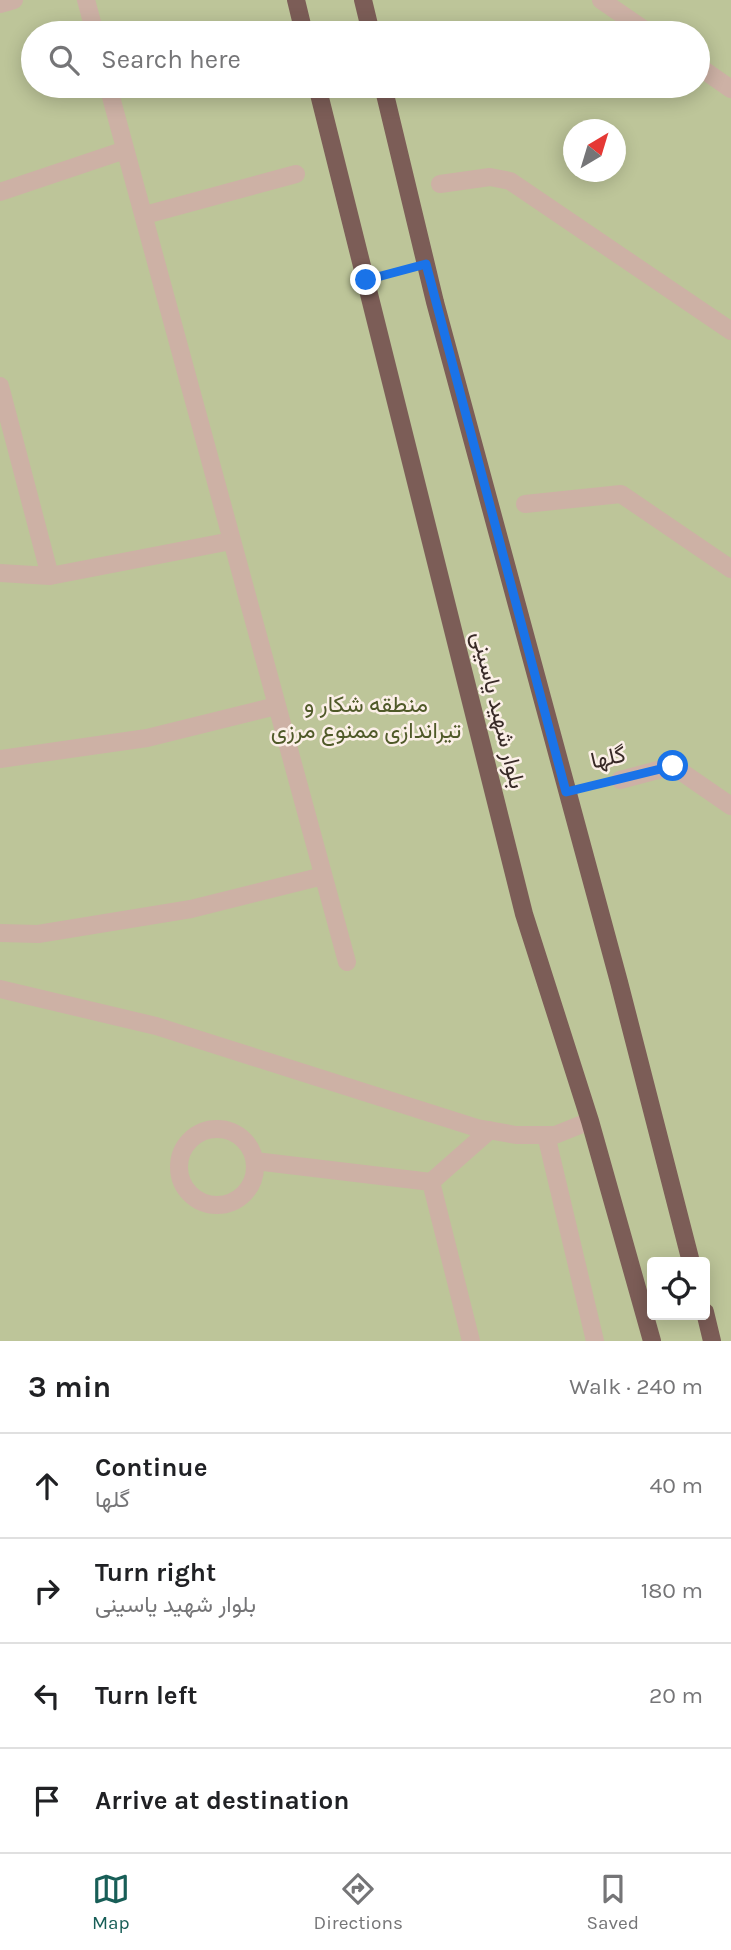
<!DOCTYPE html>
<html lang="en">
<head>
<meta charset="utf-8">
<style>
  :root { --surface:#fff; --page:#f6f6f6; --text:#202124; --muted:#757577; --line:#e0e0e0; --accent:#185e57 }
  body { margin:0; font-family:Karla,Vazirmatn,sans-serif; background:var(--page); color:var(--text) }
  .controls { position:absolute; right:21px; bottom:21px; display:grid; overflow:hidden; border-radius:7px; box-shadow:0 4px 18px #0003 }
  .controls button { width:63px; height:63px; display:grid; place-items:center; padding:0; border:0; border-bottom:2px solid var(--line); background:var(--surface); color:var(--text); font:35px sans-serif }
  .compass { position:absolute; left:563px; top:119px; width:63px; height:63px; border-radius:50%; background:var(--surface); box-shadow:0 4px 18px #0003; rotate:38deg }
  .stop { position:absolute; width:21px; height:21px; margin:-16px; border:5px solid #1a73e8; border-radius:50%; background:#fff }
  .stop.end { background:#1a73e8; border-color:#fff; box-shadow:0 2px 7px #0008 }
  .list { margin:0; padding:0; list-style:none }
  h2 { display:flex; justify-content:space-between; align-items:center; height:91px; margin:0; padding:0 28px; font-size:30px }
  h2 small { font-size:23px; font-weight:400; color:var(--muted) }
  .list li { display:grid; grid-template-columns:46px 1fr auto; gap:21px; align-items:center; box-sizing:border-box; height:105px; padding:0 28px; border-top:2px solid var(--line) }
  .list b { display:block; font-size:26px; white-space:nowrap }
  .list p { margin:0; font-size:23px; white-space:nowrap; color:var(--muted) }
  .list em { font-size:23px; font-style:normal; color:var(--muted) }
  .icon { flex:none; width:38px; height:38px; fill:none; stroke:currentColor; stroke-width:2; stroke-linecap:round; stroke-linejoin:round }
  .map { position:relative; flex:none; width:731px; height:1341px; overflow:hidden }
  .search { position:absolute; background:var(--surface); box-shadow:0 4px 18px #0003; left:21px; right:21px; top:21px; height:77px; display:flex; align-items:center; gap:18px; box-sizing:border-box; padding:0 24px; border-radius:38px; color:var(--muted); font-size:26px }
  .sheet { height:511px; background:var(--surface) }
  nav { display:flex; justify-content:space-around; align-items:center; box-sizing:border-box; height:98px; border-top:2px solid var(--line); background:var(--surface); font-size:19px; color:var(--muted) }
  nav a { display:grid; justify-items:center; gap:4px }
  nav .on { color:var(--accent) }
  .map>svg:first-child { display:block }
</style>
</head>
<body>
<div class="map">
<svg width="731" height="1341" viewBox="0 0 731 1341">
  <rect width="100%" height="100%" fill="#f4e4da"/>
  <path fill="#bdc599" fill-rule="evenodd" d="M0,0H731V1341H0ZM33,33H698V86H33ZM574,130H616V172H574ZM652,1262H705V1315H652Z"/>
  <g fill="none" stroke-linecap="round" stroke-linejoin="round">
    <path stroke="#b99a8f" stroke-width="3.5" stroke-dasharray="3.5 3.5" stroke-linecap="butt" d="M384,275L407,269
      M586,788L602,784"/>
    <path stroke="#cdb1a5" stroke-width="18" d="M86,0L95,33
      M601,0L649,33
      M0,4L14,0
      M698,66L731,89
      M108,86L347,962
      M440,184L490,177L510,181L731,331
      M0,192L125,150
      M145,215L296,174
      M0,386L50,576
      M525,504L621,494L731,569
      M0,573L50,576L231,541
      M0,759L147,738L276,706
      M620,780L673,766L731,806
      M0,933L38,934L191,909L323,876
      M0,989L156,1026L477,1128L516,1135H555L590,1121
      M179 1167a38 38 0 1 1 76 0a38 38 0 1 1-76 0Z
      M546,1135L595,1341
      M255,1161L431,1182
      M471,1341L431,1182L490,1130"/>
    <path stroke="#7c5d57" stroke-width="18" d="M296,0L304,33
      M363,0L371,33
      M317,86L524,914L590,1121L652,1341
      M383,86L435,302L619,982L691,1262
      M705,1312L712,1341"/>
  </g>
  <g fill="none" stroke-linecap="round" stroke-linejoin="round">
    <path stroke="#1a73e8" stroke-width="9" d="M366,280L426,264L566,792L673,766"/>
  </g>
  <g text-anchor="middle" stroke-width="5" stroke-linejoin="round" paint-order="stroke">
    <g font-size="23" fill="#4f5928" stroke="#fbefe7">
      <text x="366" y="712">منطقه شکار و<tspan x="366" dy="26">تیراندازی ممنوع مرزی</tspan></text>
    </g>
    <g font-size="23" fill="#382a27" stroke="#fbefe7">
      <text transform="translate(499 710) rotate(76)" y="8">بلوار شهید یاسینی</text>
      <text transform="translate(608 757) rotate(-13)" y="8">گلها</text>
    </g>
  </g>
</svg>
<div class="controls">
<button><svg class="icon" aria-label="locate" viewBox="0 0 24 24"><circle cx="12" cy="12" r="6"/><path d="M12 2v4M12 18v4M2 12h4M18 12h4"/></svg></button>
</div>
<svg class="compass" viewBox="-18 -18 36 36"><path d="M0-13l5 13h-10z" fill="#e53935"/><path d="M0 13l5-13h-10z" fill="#757577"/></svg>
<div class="stop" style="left:673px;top:766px"></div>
<div class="stop end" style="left:366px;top:280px"></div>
<div class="search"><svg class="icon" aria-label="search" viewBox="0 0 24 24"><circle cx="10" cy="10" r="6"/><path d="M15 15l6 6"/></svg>Search here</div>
</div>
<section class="sheet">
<h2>3 min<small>Walk · 240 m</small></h2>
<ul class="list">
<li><svg class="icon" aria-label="ahead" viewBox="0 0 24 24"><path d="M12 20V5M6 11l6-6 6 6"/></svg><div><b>Continue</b><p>گلها</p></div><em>40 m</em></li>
<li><svg class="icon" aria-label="right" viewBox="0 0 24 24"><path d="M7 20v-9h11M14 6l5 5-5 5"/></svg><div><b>Turn right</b><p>بلوار شهید یاسینی</p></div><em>180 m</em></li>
<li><svg class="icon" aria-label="left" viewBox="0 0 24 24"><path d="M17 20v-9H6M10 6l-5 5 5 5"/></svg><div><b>Turn left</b></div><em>20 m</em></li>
<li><svg class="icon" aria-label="arrive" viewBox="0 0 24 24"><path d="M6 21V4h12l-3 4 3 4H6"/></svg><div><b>Arrive at destination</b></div></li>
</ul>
</section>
<nav>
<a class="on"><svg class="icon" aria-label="map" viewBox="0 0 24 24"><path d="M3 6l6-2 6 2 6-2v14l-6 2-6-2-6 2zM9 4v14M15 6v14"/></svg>Map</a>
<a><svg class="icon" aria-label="directions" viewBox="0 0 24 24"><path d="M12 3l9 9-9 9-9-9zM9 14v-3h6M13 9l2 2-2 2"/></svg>Directions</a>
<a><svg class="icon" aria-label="saved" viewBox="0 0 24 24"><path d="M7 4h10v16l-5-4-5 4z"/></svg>Saved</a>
</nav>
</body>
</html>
